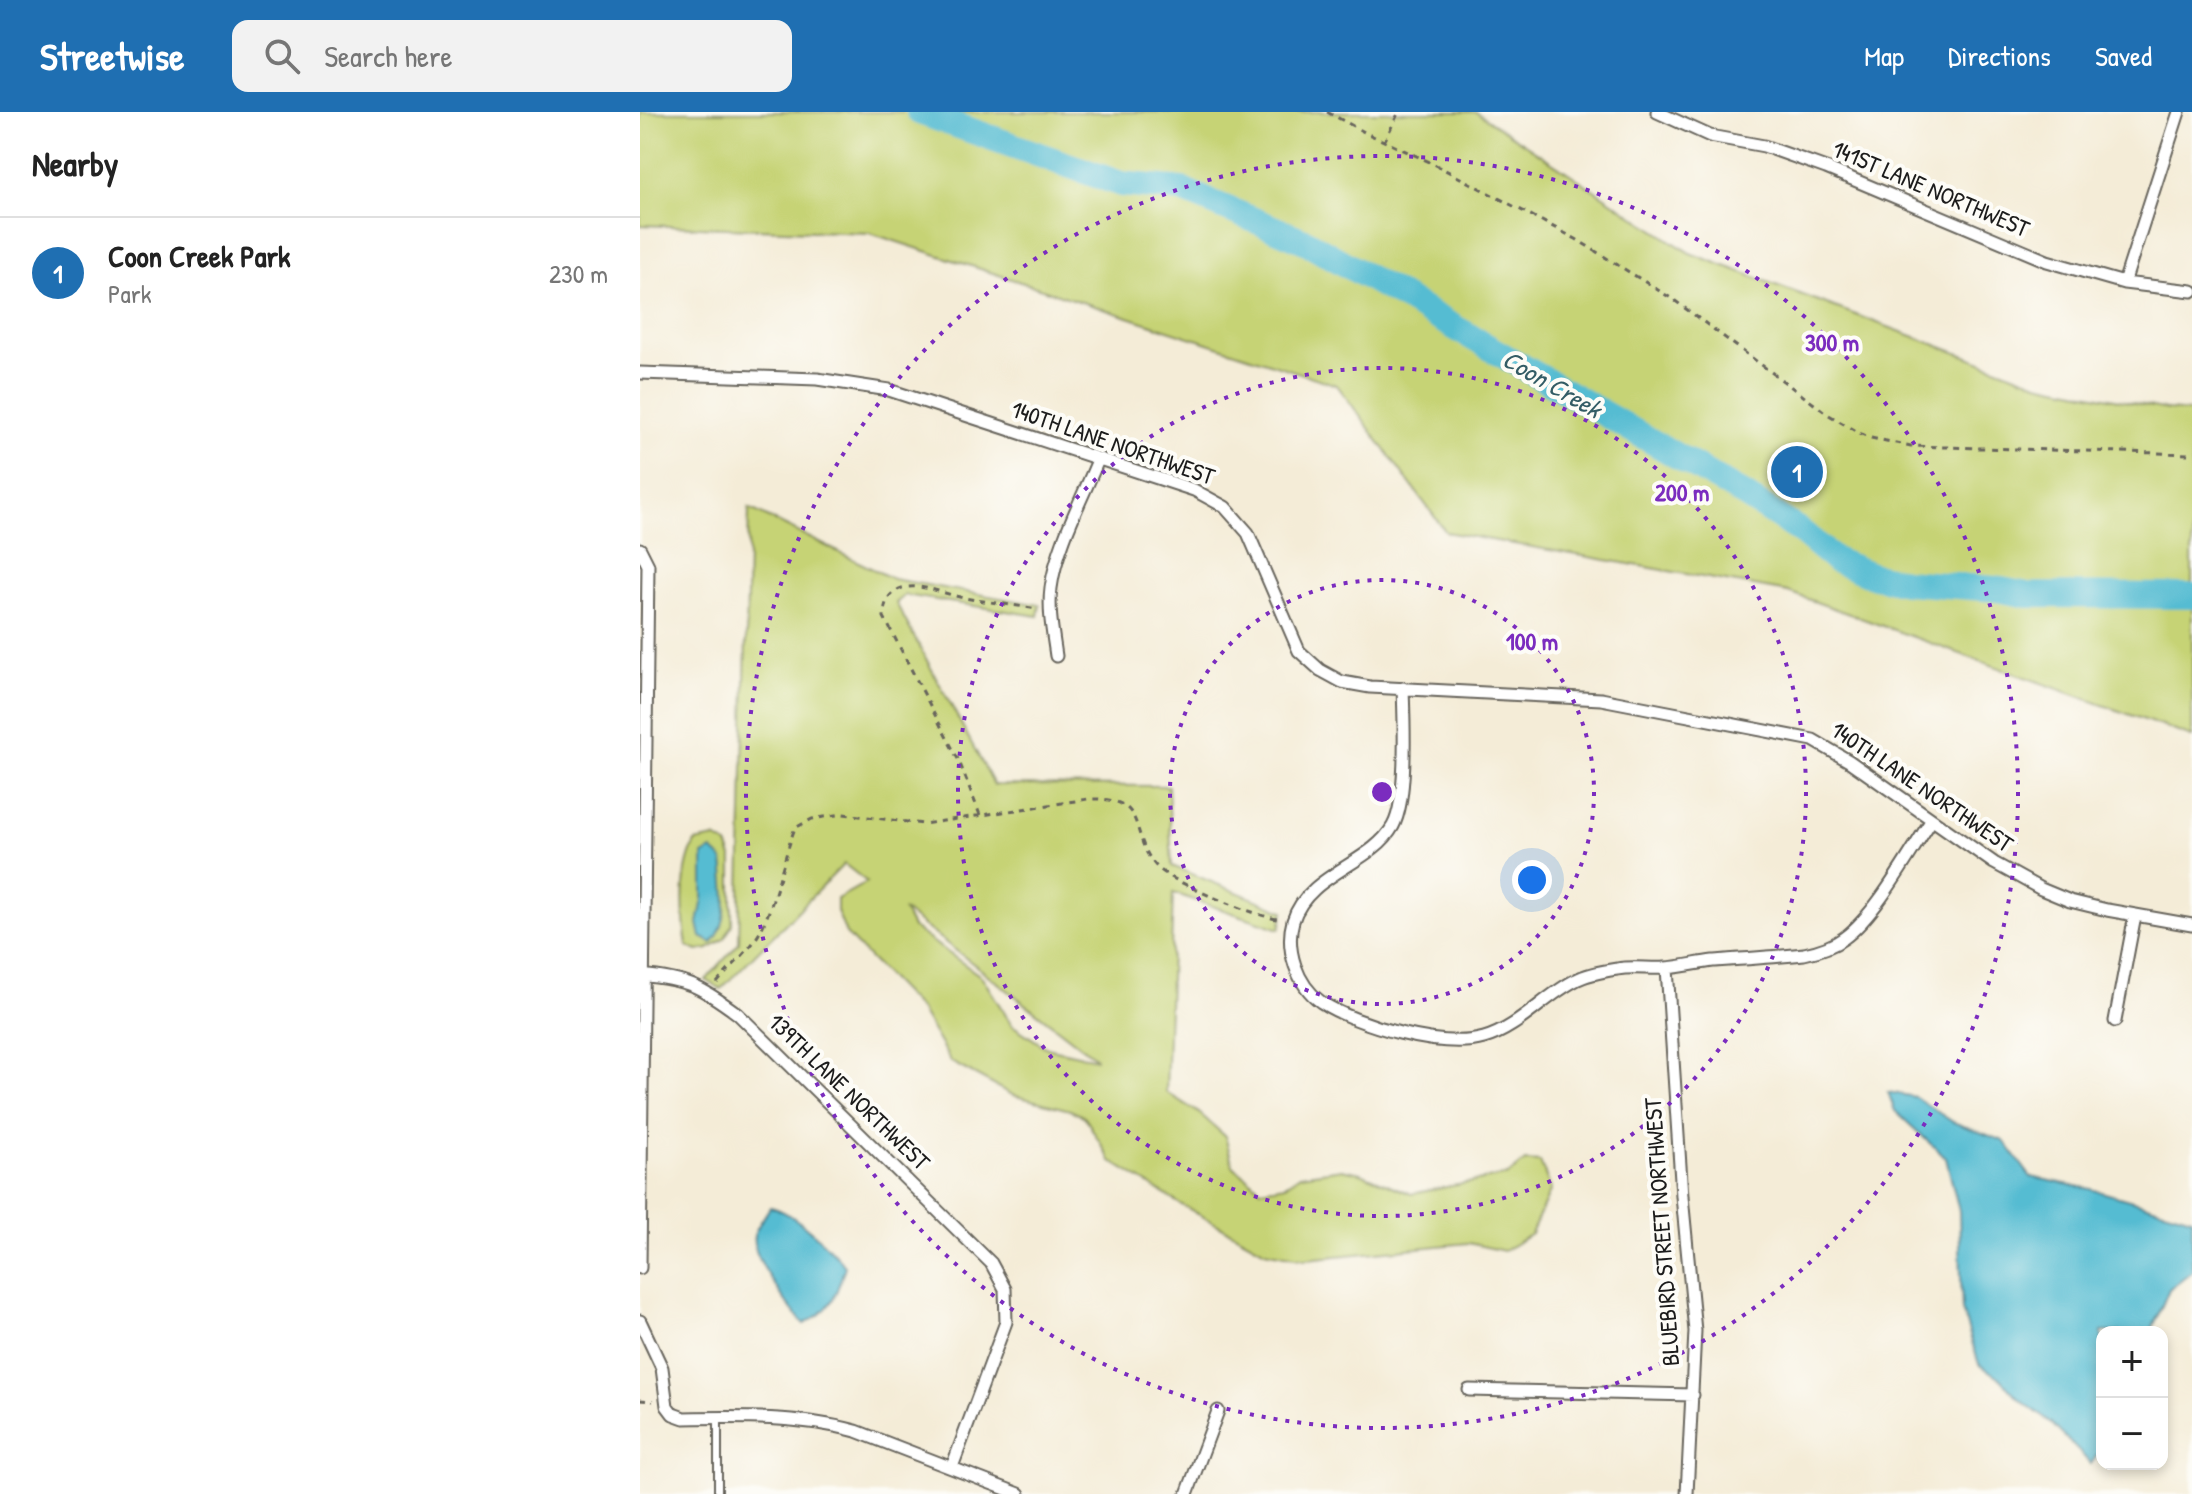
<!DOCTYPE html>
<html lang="en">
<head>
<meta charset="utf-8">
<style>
  :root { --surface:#fff; --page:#f2f2f2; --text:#222; --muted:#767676; --line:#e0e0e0; --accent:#1f6fb2 }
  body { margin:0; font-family:"Patrick Hand",sans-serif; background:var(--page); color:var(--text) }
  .controls { position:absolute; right:24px; bottom:24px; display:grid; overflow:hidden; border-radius:16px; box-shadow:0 4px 12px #0003 }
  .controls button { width:72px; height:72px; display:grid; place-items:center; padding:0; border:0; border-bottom:2px solid var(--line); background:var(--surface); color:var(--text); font:40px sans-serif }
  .you { position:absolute; left:892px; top:768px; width:28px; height:28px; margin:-20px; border:6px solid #fff; border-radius:50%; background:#1a73e8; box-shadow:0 0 0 12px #1a73e833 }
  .badge { display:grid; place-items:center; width:52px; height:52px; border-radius:50%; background:var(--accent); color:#fff; font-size:26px; font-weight:700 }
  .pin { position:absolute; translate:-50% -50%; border:4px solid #fff; box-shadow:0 2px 8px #0006 }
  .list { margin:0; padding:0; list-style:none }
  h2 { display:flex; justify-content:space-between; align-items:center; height:104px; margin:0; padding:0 32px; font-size:34px }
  h2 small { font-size:26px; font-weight:400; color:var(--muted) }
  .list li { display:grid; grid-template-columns:52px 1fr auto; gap:24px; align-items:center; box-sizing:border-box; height:112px; padding:0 32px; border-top:2px solid var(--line) }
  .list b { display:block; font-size:30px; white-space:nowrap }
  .list p { margin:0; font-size:26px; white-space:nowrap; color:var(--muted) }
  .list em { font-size:26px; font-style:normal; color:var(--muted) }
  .icon { flex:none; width:44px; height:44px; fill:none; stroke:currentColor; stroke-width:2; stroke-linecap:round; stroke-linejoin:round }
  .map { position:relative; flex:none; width:1552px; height:1382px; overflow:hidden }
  header { display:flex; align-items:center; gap:48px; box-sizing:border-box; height:112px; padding:0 40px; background:var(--accent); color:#fff }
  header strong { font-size:38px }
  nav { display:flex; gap:44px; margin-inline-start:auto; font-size:28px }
  .search { width:560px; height:72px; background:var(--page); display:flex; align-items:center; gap:20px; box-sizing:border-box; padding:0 28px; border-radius:16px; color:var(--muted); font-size:30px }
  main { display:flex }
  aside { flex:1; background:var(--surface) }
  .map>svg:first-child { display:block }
</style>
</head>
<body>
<header>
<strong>Streetwise</strong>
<div class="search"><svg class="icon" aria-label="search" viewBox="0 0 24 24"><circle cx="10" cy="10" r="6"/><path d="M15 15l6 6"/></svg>Search here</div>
<nav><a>Map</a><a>Directions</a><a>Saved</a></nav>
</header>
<main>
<aside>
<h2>Nearby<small></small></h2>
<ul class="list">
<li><span class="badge">1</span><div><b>Coon Creek Park</b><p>Park</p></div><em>230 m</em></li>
</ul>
</aside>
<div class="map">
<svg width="1552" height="1382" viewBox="0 0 1552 1382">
  <rect width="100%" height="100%" fill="#fdfcf7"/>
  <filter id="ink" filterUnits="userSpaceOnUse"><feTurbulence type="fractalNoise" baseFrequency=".0125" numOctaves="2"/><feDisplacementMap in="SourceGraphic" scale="16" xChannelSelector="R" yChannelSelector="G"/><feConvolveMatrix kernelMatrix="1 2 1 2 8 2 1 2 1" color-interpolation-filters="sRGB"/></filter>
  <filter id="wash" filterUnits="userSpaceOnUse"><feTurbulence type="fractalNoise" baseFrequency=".006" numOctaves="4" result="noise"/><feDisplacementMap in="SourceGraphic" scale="32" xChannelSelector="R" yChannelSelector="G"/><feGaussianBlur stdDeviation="1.8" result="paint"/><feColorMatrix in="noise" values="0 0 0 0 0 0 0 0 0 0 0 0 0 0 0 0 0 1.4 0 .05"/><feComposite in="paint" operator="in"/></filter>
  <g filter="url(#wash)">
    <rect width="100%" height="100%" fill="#f4ecd7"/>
    <path fill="#c6d374" stroke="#717848" stroke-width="2" fill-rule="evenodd" d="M0,0H836L1050,141L1398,271L1527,298L1552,300V625L1148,480L806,420L697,273L230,121L0,113Z
      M109,396L253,467L400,493L398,504L265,483L256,491L354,673L528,674L532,754L644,799L640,817L533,781L526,980L559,1001L585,1024L593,1054L621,1077L645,1073L660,1063L702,1057L721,1061L771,1082L868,1063L885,1049L900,1050L911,1077L891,1122L864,1139L828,1131L666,1147L625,1139L540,1092L471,1049L445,1005L430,998L372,983L311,950L281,899L206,822L197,799V787L227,770L204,752L81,877L66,868L99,831ZM263,798L456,946V947L407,936L372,913L342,865L272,815Z
      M75,726L87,733L92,745V812L85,826L69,837L57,839L47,834C42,801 40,760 55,730Z"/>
    <path fill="#55bcd2" stroke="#386c77" stroke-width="2" d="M72,738L83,748C85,776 92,808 72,831L61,825L58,811L63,787V743Z
      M1248,980L1275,985L1313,1010L1364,1029L1391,1065L1451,1077L1552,1106V1159L1529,1177L1511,1220H1462V1336L1451,1352L1411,1311L1378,1286L1361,1267L1339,1252L1322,1198L1319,1099L1306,1046L1255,999Z
      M130,1095C155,1100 189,1135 205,1154C196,1183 193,1198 164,1212C151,1198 109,1142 114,1124C116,1114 125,1104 130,1095Z"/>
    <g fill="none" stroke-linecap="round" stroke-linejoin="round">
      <path stroke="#55bcd2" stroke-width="26" d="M279,0L481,72L542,78L667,130L1094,377L1159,418L1195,448L1234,464L1265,470L1356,477L1388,483L1552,484"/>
    </g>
  </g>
  <g filter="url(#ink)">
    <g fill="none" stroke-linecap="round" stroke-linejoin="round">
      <defs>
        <path id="service" d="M78,1306V1382"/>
        <path id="minor" d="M1017,0L1070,24L1124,34L1186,56L1407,149L1484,171L1552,179
          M1484,171L1539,0
          M0,261L177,267L249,278L554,378L585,395L608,421L659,539L680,558L702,570L730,575L961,587L1173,628L1209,649L1354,751L1401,777L1430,789L1467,798L1552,813
          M0,437L8,453L0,1156
          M416,544C413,522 408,499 411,476C416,435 442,387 458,348
          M763,576C764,608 768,687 753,714C732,752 667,762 653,809C645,837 657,873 681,890C716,913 803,938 844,926C879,916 904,884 936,868C947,862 964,859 977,857C992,854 1009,857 1025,856C1041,855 1057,851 1073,849C1103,847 1134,845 1164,842C1179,839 1192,835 1204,826C1236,803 1269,742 1291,709
          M1027,856L1042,1084L1055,1219L1047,1382
          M0,863C48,868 59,873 98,902L351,1151L365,1177L366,1210L312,1355
          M1475,909L1495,803
          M0,1209L22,1256L27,1294L33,1302L44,1306C100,1305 161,1304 216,1319L379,1382
          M829,1278L1053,1283
          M547,1382L578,1299"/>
      </defs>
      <use href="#service" stroke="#68655d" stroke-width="10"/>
      <use href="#minor" stroke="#68655d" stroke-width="15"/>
      <path stroke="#68655d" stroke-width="3" stroke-dasharray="6 6" stroke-linecap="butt" d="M687,0L726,21L790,50L936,127L1034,188L1189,303L1217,320L1231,326L1271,334L1552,342
        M744,30L759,0
        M340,703L319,649L244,505C244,491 248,481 262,476C282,471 304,482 324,486C348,490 373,493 398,497
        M77,871C91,854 111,838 121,818C137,785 142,750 155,716L172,707L203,702L284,712L448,687C511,685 487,721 516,754C531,771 618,805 642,808
        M0,1288L13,1289"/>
      <use href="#service" stroke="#fff" stroke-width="6"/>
      <use href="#minor" stroke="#fff" stroke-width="11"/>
    </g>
  </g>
  <g fill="none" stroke="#7b2cbf" stroke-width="4" stroke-dasharray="4 8">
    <circle cx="742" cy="680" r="212"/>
    <circle cx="742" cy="680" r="424"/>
    <circle cx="742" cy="680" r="636"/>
  </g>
  <g text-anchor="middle" stroke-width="8" stroke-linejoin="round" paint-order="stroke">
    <g font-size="24" fill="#1c1c1c" stroke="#fdfcf7">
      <text transform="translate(1291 77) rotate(23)" y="8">141ST LANE NORTHWEST</text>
      <text transform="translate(473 331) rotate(19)" y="8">140TH LANE NORTHWEST</text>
      <text transform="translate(1282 675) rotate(34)" y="8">140TH LANE NORTHWEST</text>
      <text transform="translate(209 980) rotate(44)" y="8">139TH LANE NORTHWEST</text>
      <text transform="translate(1022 1120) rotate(-94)" y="8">BLUEBIRD STREET NORTHWEST</text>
    </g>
    <g font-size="26" font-style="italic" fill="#335c65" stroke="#fdfcf7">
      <text transform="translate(912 272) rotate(30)" y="9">Coon Creek</text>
    </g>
  </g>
  <circle cx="742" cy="680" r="12" fill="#7b2cbf" stroke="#fdfcf7" stroke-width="4"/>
  <g font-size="24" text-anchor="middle" font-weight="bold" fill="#7b2cbf" stroke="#fdfcf7" stroke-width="8" stroke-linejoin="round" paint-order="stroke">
    <text x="1192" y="239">300 m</text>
    <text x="1042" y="389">200 m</text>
    <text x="892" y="538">100 m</text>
  </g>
</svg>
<div class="controls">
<button>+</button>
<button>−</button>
</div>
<div class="you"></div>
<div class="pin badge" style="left:1157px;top:360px">1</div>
</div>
</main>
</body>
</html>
